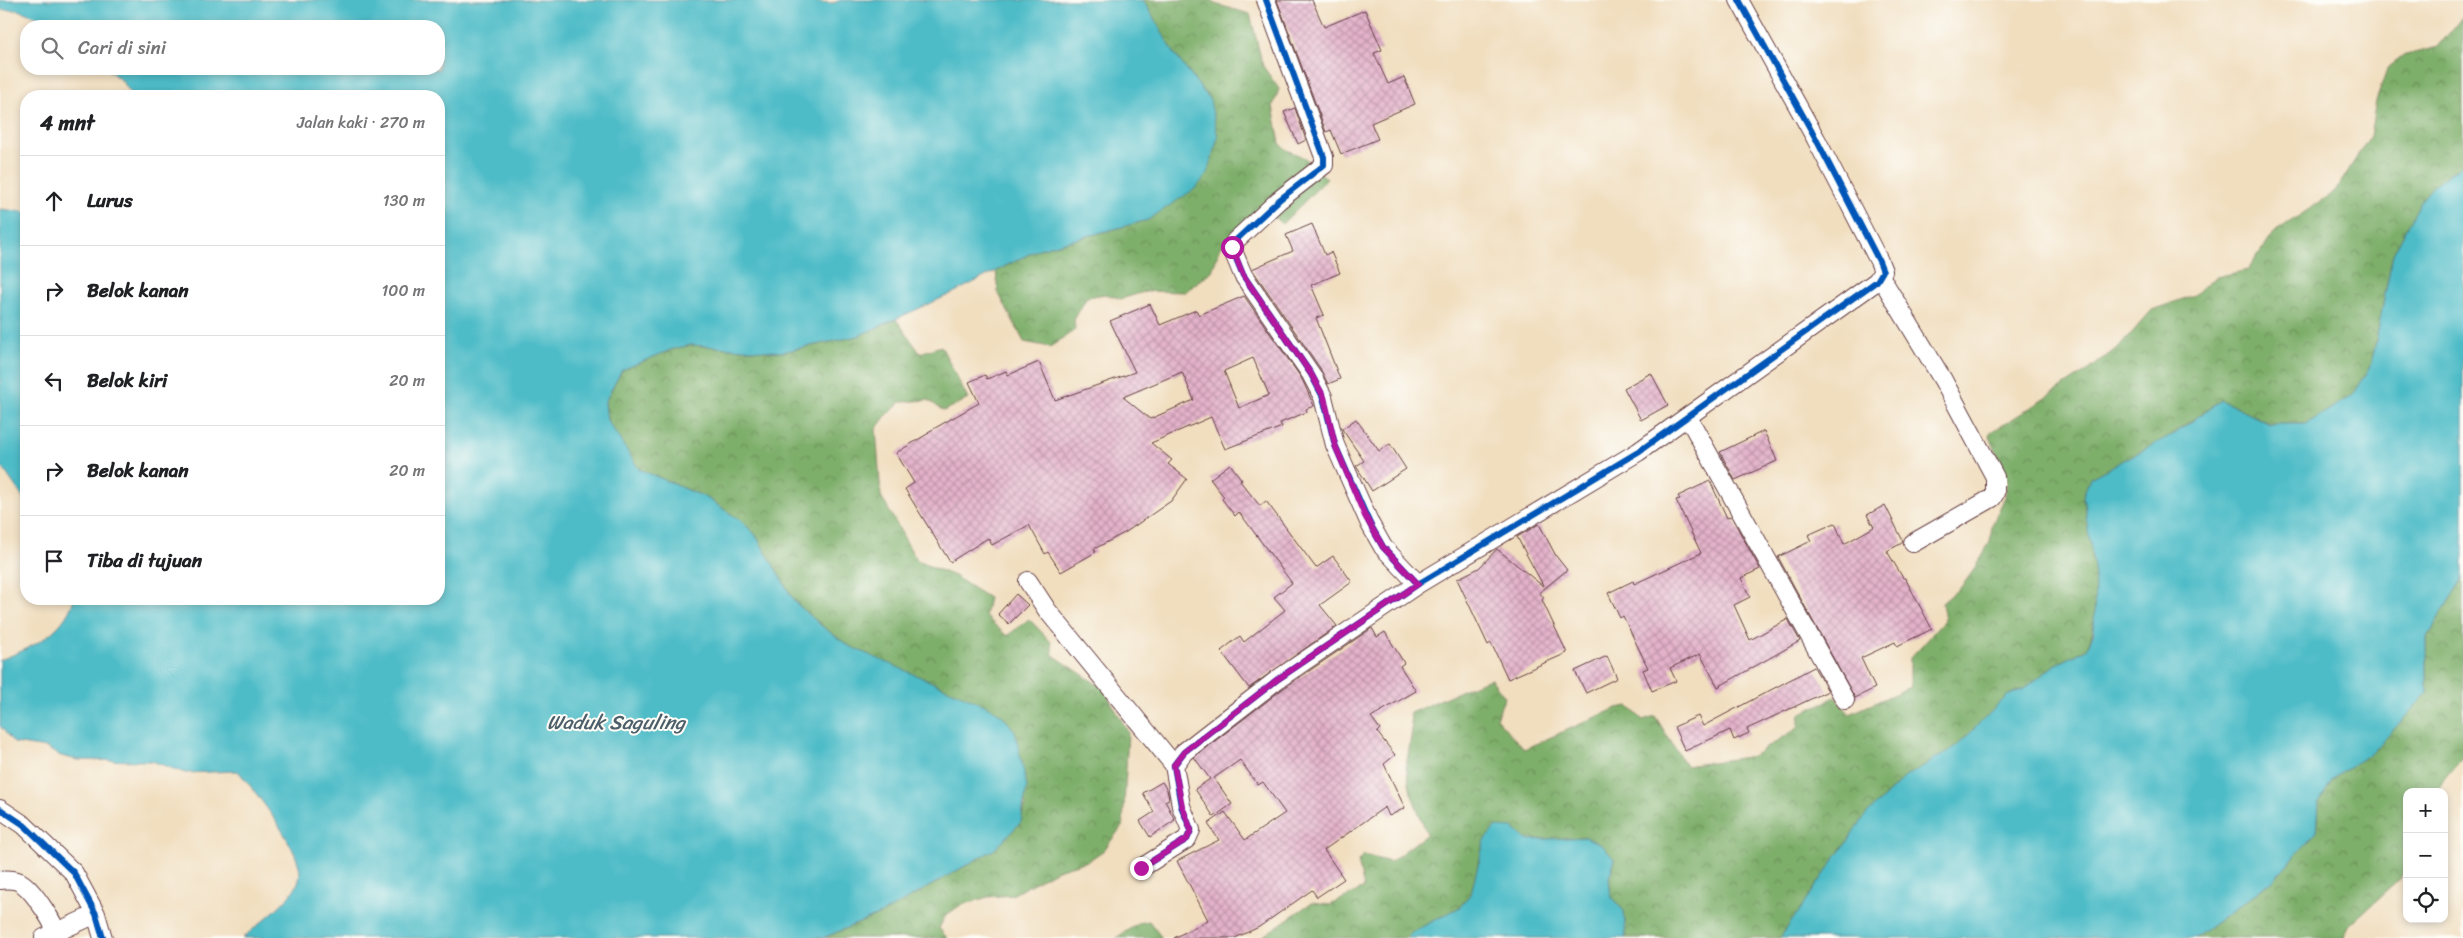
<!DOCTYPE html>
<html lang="id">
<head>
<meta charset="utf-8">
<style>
  :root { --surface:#fff; --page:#f6f6f6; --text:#202124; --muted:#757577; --line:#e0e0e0 }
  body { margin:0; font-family:Sriracha,sans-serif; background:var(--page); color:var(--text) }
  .controls { position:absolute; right:15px; bottom:15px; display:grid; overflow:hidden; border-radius:10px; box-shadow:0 2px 8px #0003 }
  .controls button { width:45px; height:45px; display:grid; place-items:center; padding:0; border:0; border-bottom:1px solid var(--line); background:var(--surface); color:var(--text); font:25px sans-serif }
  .stop { position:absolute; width:15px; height:15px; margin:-11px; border:4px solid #b5179e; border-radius:50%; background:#fff }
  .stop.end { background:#b5179e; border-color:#fff; box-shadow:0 1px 5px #0008 }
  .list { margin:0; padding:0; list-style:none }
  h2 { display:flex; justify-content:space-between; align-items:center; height:65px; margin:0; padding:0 20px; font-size:21px }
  h2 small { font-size:16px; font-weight:400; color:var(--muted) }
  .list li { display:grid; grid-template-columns:32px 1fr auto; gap:15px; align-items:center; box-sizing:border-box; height:90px; padding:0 20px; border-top:1px solid var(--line) }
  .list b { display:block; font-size:19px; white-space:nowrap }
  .list em { font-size:16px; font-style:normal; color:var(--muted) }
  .icon { flex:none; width:28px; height:28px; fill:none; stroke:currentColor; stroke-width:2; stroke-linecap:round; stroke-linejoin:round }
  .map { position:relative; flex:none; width:2463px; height:938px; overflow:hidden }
  .search { position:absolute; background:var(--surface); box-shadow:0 2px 8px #0003; left:20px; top:20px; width:425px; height:55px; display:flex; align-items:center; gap:12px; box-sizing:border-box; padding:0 18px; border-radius:20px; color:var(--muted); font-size:19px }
  .panel { position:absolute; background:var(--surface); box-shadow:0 2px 8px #0003; left:20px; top:90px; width:425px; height:515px; border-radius:20px }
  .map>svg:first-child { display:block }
</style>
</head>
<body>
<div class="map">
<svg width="2463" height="938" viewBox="0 0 2463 938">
  <defs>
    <pattern id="forest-crowns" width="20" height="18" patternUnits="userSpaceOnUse" patternTransform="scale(1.25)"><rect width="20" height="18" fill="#7eaf6a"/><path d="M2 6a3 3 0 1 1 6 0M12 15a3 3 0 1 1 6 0" fill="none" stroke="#698e57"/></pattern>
    <pattern id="building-cross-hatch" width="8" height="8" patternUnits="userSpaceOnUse" patternTransform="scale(1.25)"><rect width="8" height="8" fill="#e4b3cb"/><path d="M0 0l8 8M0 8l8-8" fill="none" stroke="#bb91a5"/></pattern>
  </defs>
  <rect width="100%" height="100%" fill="#fdfcf7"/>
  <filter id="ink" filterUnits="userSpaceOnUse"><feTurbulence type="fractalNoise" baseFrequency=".02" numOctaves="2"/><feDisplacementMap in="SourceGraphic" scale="10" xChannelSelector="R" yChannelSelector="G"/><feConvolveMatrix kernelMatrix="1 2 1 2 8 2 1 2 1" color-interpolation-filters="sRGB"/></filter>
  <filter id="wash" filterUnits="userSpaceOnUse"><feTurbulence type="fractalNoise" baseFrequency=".0096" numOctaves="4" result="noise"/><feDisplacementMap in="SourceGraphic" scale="20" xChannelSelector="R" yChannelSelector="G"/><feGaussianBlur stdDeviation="1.12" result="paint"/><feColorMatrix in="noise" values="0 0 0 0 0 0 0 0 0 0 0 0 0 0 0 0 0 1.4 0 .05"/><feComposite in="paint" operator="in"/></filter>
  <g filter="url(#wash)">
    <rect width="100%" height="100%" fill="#f1debf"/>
    <path fill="url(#forest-crowns)" stroke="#64674a" d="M1143,0H1212L1215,4L1250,14L1263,66L1279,89L1273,106L1280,143L1287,150L1305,158L1327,179L1282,224L1274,217L1221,246L1212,271L1185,292L1147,291L1121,299L1106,294L1087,297L1074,320L1075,330L1050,347L1024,342L998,292L996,271L1039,249L1148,220L1210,100L1176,56Z
      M2463,16V164L2434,185L2423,199L2393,254L2371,366L2353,395L2306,424H2270L2221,400L2083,496C2090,545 2106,602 2087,649L2053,666L2024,689L2007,696L1957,746L1905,777L1865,816L1780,938H1626L1624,911L1611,897L1609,878L1615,860L1586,837L1527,840L1513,828L1484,842L1471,893L1460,907L1410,933L1408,938H1260L1311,903L1330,905L1364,888L1358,861L1364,855L1390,862L1427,834L1411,793L1406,767L1412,731L1410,713L1476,684L1491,679L1505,697L1496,718L1524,749L1617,708L1628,706L1643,720L1655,716L1686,766L1753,756L1798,728L1800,714L1835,697L1850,714L1910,687V658L1945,620L1942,603L1962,586L1973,571L1990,542L1992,525L2005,497L2007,479L1989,434L2089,370L2122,344L2152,310L2194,295L2216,277L2248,270L2273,233L2335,192L2370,136L2376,101L2388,67L2402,56L2438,47Z
      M896,319L920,353L941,346L968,399L944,411L928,400L901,402L885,417L876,429L881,496L917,561L954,576L989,598L985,616L1007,636L1029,619L1051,642L1053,655L1104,689L1128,732L1123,825L1104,850L1088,861L1057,870L1012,895L988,897L961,905L946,915L939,928L947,938H823L883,913L995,849L1020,822L1026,804L849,646L823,627L795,602L755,534L740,520L707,498L639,469L607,421L605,402L622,370L673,349L691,345L782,352L858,336Z
      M2463,578V756L2444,779L2437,792H2407V861L2400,879L2347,927L2345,938H2195L2272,881L2316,833L2318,803L2333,779L2375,750L2427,693V637Z
      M1149,921L1162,938H1116L1139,923Z"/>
    <path fill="#4ebcc7" stroke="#4c6e79" d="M0,0H786L833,3L841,0H1143L1176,56L1210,100L1218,137L1208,173L1196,188L1148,220L1039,249L953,293L858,336L782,352L691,345L673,349L622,370L605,402L607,420L639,469L707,498L740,520L755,534L795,602L823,627L849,646L987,706L1002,715L1015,731L1027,786L1021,822L995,849L883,913L823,938H243C259,923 292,900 299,880C308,857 254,790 238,771L185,773L152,761L78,760L61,756L46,748L14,743L0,726V660C31,648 64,633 74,599H439V96H133L122,81L107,69H439V26H57L52,22L18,10H0Z
      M2463,164V578L2427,637V693L2375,750L2333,779L2318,804L2316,833L2272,881L2195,938H1780L1865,816L1905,777L1957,746L2007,696L2024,689L2053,666L2087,649L2094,631L2095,576L2083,496L2090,478L2175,433L2221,400L2270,424H2306L2353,395L2371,366L2393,254L2422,199L2434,185Z
      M0,209L26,212V502L0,464Z
      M1495,827L1513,828L1527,840L1586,837L1603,846L1615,860L1609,878L1611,897L1624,911L1626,938H1408L1410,933L1460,907L1471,893L1484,842Z"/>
    <g id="blocks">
      <path fill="url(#building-cross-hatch)" fill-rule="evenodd" d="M1277,0H1312L1324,27L1365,10L1382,50L1374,53L1388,84L1404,77L1415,104L1371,123L1378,139L1341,154L1331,130L1326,132Z
        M1295,108L1306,140L1298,144L1284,112Z
        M1312,224L1325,255L1331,252L1340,273L1311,285L1324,315L1316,318L1340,379L1328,384L1320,368L1252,269L1293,251L1286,235Z
        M1244,296L1302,379L1314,406L1306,409L1307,412L1280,423L1282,427L1225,449L1211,417L1151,443L1172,460L1168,464L1187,479L1171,501L1126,532L1094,549L1096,552L1061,572L1048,552L1045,554L1029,525L992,545L988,538L950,562L905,489L914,483L896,453L929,433L928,432L979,403L969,382L985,375L987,379L1006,371L1008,375L1039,362L1055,400L1135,372L1110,321L1150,304L1160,325L1196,310L1199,315ZM1253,358L1269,395L1239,408L1224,371ZM1182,372L1194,400L1150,419L1123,397Z
        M1651,373L1668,405L1641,420L1624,388Z
        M1356,419L1379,451L1390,444L1406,469L1372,491L1356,466L1364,461L1342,429Z
        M1764,431L1777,461L1735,480L1720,452Z
        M1230,464L1242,480L1240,481L1260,506L1266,501L1316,568L1333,556L1352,582L1320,605L1337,626L1249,688L1221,651L1240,636L1244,642L1285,610L1274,597L1292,583L1239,512L1235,516L1222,499L1224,497L1210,479Z
        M1710,481L1727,518L1731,516L1760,569L1741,578L1750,597L1734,605L1750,640L1788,619L1800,641L1718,687L1700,654L1670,668L1676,681L1652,691L1643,670L1648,668L1623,616L1620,618L1608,593L1633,581L1634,584L1701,553L1676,500L1680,499L1678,496Z
        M1885,505L1903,541L1902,543L1887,551L1903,578H1905L1932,629L1897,646L1895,642L1861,658L1875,688L1855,698L1778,557L1811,541L1808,535L1835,523L1844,544L1874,527L1867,515Z
        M1539,524L1556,556L1567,570L1539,593L1544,597L1542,600L1567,653L1508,679L1491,643L1488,645L1457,579L1479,568L1497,549L1544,587L1517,537Z
        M1016,594L1028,605L1009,624L998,614Z
        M1372,628L1377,637L1385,632L1404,663L1400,666L1416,691L1371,717L1380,729L1377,732L1395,755L1384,764L1405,808L1389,816L1385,807L1324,850L1344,879L1317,897L1312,890L1259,927L1235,938H1174L1208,920L1177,861L1219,840L1208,824L1225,812L1245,840L1285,813L1263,782L1258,785L1240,760L1214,778L1232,804L1214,817L1195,789L1210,779L1194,757L1284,688Z
        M1607,656L1617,678L1586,693L1575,671Z
        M1814,667L1828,691L1747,729L1749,733L1734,740L1730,730L1685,751L1674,727L1698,716L1703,726Z
        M1162,782L1167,790L1169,799L1165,801L1175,820L1150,837L1140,821L1154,812L1143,793Z"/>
    </g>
  </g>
  <g filter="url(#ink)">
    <use href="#blocks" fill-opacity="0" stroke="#633c41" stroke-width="1"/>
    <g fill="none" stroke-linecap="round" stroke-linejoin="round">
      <defs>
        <path id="street" d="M1266,0L1324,157V165L1279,200L1235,241L1233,251L1243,275L1311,374L1323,397L1335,445L1370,524L1383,547L1418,584
          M1880,276L1943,380L1995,477V493L1992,498L1913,543
          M1688,417L1845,700
          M1028,581L1047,610L1174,765
          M0,809L24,825L74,873L96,914L103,938
          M1141,868L1187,839L1191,830L1181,806L1174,765L1184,752L1278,679L1418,584L1638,452L1877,281L1883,271L1879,261L1816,139L1739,0
          M0,880C8,879 17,879 23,884C35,893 55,924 59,938
          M44,938L96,914"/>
      </defs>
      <use href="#street" stroke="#633c41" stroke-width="20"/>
      <use href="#street" stroke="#fff" stroke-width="18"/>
      <defs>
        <path id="cycleway" d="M1266,0L1324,157V165L1279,200L1235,241L1233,251L1243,275L1311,374L1323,397L1335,445L1370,524L1383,547L1418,584
          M0,809L24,825L74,873L96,914L103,938
          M1141,868L1187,839L1191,830L1181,806L1174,765L1184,752L1278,679L1418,584L1638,452L1877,281L1883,271L1879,261L1816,139L1739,0"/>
      </defs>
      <use href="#cycleway" stroke="#fdfcf7" stroke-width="9"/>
      <use href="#cycleway" stroke="#0057b8" stroke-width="6"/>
    </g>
  </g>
  <g fill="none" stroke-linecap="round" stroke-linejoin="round" filter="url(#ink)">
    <path stroke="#b5179e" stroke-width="6" d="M1141,868L1187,839L1191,830L1182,806L1174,765L1184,752L1278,679L1418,584L1383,547L1365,516L1335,445L1324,397L1311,374L1243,275L1232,247"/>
  </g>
  <g text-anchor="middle" stroke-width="4" stroke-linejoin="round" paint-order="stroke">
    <g font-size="20" font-style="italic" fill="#4c5e69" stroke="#fdfcf7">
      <text x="616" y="729">Waduk Saguling</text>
    </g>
  </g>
</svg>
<div class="controls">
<button>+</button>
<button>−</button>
<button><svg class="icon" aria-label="locate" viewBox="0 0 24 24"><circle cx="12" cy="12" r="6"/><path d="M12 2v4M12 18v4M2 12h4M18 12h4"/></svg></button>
</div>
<div class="stop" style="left:1232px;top:247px"></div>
<div class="stop end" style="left:1141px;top:868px"></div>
<div class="search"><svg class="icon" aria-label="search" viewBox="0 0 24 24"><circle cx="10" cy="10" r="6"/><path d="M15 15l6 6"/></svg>Cari di sini</div>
<section class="panel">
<h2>4 mnt<small>Jalan kaki · 270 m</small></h2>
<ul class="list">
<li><svg class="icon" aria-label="ahead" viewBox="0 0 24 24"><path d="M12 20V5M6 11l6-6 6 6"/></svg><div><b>Lurus</b></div><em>130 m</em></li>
<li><svg class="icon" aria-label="right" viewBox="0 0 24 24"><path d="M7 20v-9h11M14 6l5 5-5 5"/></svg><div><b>Belok kanan</b></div><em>100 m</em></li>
<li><svg class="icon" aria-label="left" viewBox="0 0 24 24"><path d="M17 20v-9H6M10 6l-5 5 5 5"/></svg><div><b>Belok kiri</b></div><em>20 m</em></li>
<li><svg class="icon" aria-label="right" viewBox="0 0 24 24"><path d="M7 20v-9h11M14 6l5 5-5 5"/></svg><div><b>Belok kanan</b></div><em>20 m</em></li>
<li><svg class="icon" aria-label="arrive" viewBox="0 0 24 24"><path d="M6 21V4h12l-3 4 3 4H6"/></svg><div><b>Tiba di tujuan</b></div></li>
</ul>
</section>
</div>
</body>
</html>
